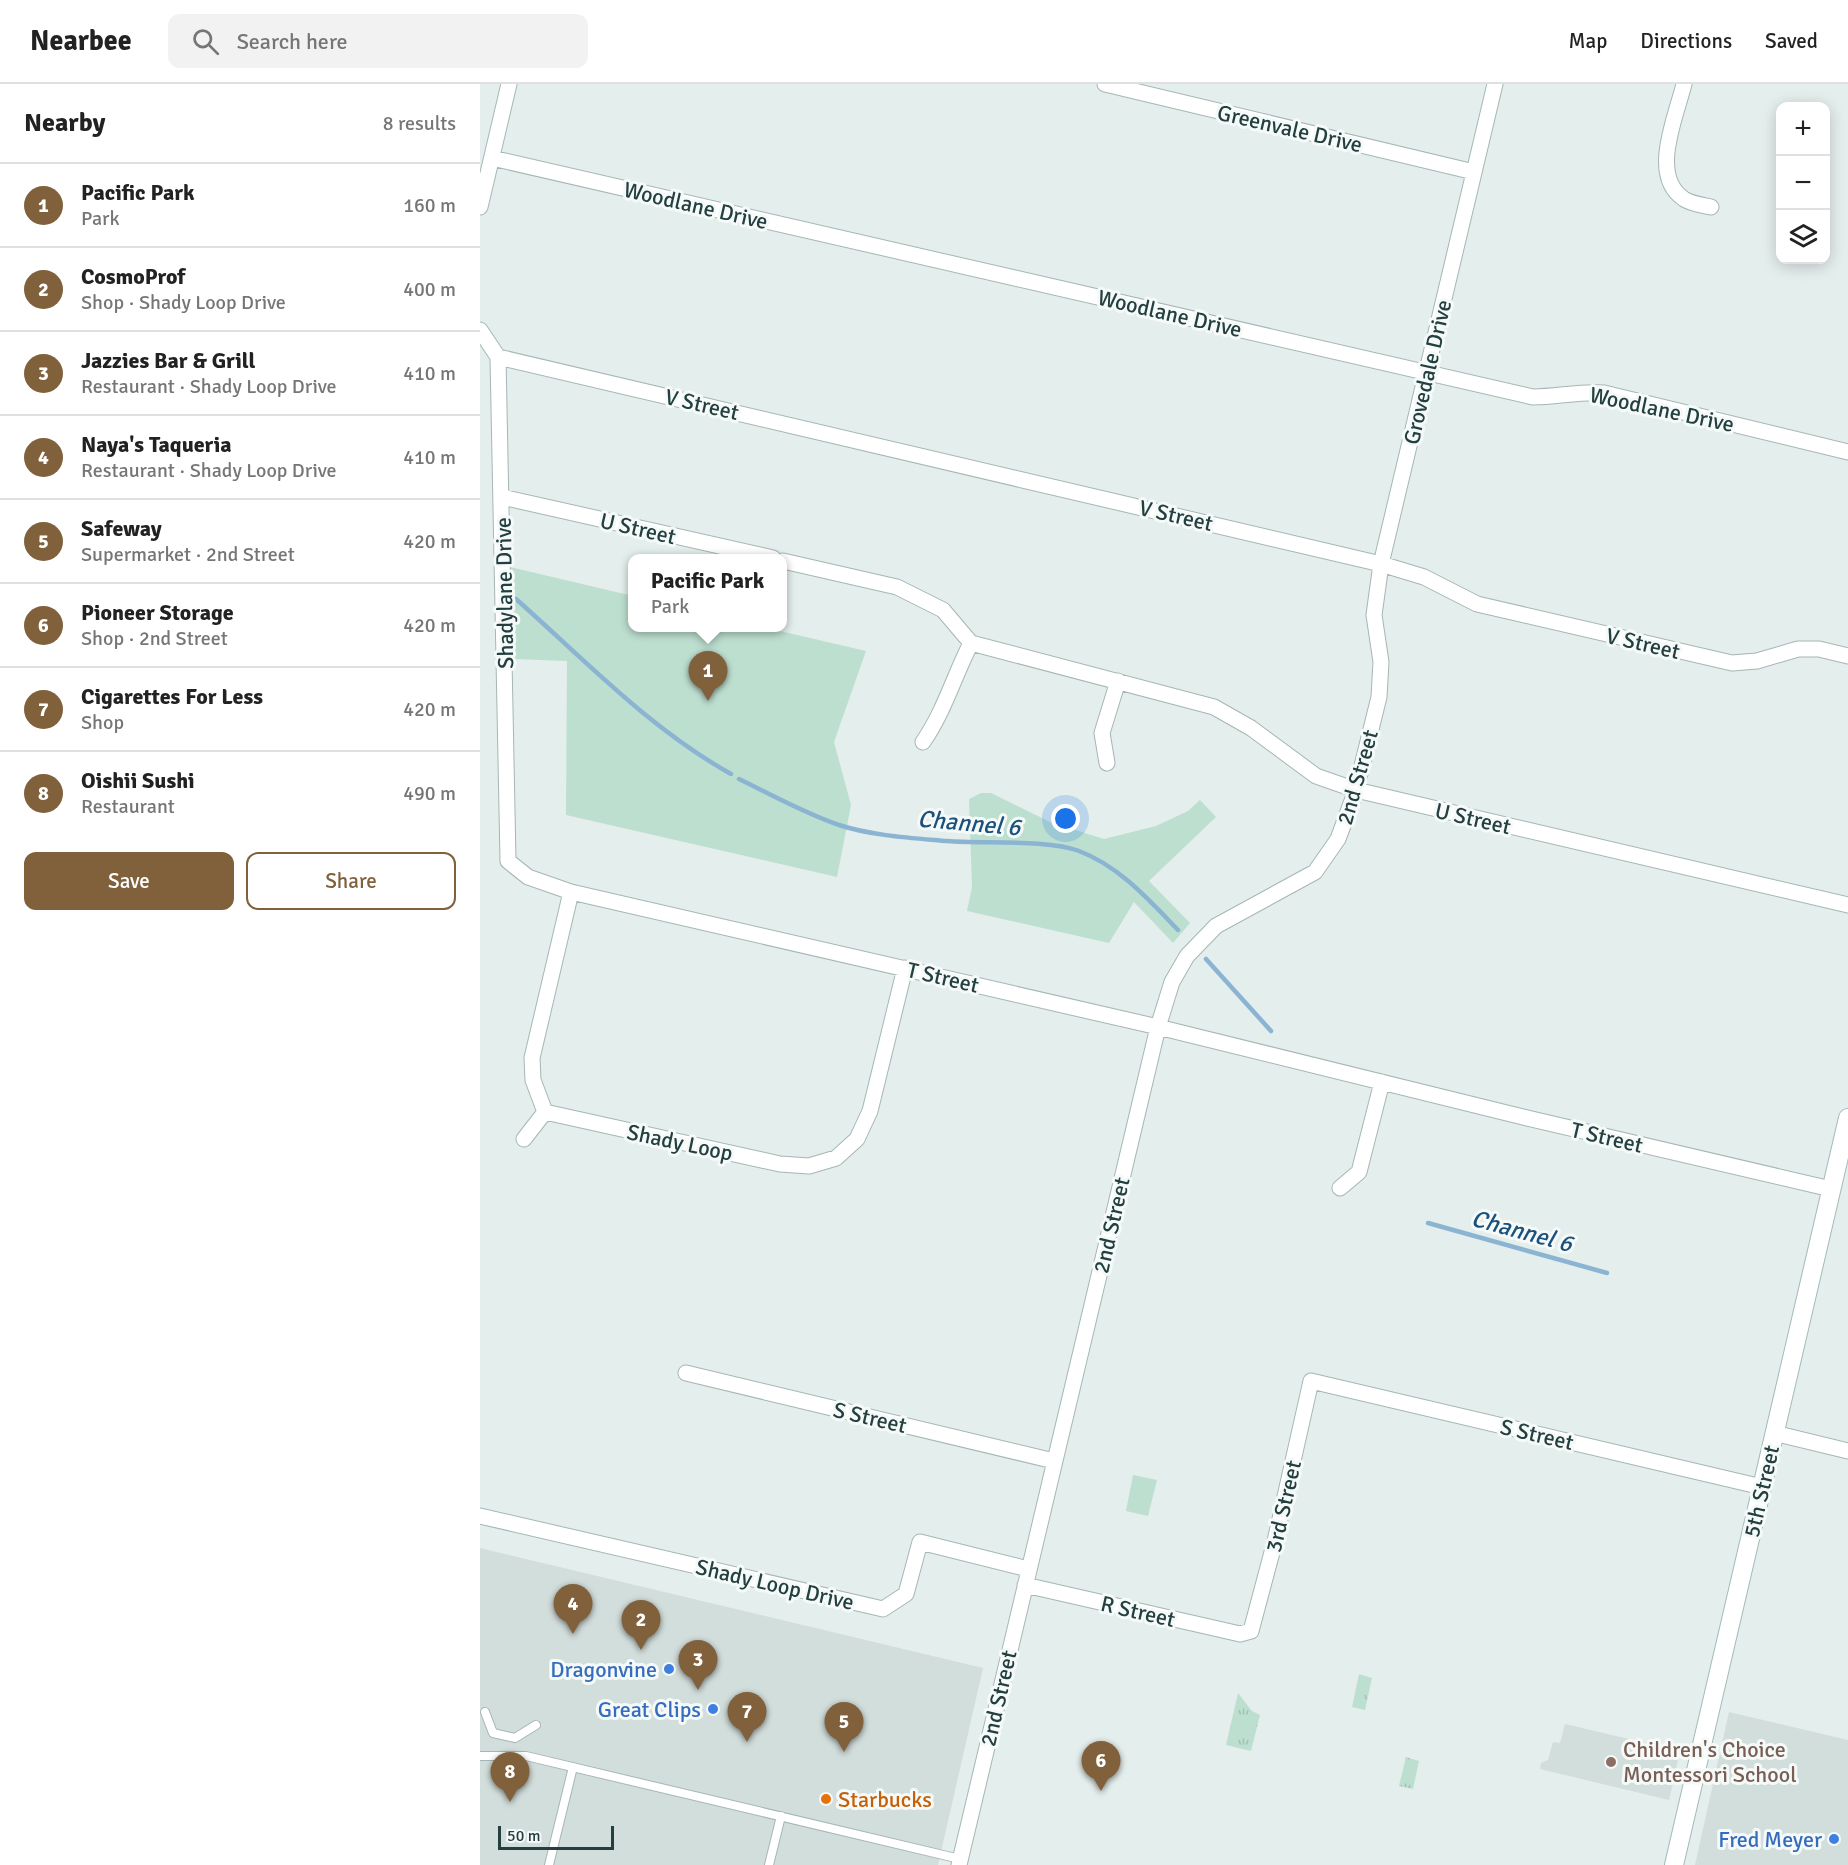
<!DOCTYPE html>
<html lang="en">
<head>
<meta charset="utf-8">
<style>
  :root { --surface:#fff; --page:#f2f2f2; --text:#222; --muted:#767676; --line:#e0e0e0; --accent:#80613c }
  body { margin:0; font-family:Signika,sans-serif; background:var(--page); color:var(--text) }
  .controls { position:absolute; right:18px; top:18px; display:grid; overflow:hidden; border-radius:12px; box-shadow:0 3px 15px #0003 }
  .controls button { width:54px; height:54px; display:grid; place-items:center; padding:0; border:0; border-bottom:2px solid var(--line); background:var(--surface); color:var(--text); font:30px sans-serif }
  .scale { position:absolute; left:18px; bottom:15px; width:116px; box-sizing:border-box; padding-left:6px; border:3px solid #233f40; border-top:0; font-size:16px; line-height:21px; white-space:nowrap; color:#233f40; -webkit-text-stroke:4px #f5faf9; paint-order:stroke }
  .you { position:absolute; left:586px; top:735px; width:21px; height:21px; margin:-15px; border:4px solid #fff; border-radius:50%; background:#1a73e8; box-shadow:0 0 0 9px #1a73e833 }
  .badge { display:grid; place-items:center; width:39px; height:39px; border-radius:50%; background:var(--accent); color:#fff; font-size:20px; font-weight:700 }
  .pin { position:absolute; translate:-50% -50px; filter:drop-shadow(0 2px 3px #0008) }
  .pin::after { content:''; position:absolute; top:32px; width:21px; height:18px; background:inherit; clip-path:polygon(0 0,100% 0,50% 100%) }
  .popup { position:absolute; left:148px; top:470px; width:159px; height:78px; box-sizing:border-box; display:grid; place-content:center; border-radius:12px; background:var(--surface); filter:drop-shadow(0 2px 4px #0005); font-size:20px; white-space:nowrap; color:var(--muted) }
  .popup b { font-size:22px; color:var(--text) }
  .popup::after { content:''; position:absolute; left:50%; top:100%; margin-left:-12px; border:12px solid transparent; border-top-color:var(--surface) }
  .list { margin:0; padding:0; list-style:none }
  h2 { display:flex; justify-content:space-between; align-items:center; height:78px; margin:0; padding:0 24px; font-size:26px }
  h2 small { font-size:20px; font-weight:400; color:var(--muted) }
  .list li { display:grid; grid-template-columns:39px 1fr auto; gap:18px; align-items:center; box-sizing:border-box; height:84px; padding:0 24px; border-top:2px solid var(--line) }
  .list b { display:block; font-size:22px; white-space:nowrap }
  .list p { margin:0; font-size:20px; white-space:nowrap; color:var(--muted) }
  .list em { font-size:20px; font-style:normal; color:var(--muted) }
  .actions { display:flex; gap:12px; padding:18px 24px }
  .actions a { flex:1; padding:14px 0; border:2px solid var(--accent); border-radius:12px; text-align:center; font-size:21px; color:var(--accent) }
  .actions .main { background:var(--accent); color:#fff }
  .icon { flex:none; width:33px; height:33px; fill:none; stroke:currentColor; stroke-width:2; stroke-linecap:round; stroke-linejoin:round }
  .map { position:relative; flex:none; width:1368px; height:1781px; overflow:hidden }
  header { display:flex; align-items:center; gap:36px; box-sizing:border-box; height:84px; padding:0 30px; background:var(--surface); border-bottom:2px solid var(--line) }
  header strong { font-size:28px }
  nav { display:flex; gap:33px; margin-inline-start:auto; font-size:21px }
  .search { width:420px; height:54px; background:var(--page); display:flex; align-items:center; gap:15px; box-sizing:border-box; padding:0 21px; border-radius:12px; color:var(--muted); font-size:22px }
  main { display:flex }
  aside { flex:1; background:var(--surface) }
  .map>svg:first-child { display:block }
</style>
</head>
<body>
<header>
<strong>Nearbee</strong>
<div class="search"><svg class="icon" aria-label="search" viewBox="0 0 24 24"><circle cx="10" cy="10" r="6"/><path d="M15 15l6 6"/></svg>Search here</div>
<nav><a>Map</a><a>Directions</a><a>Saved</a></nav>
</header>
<main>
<aside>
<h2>Nearby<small>8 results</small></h2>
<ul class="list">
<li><span class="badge">1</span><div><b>Pacific Park</b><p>Park</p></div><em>160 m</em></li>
<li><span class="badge">2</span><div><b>CosmoProf</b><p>Shop · Shady Loop Drive</p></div><em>400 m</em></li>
<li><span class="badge">3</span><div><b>Jazzies Bar &amp; Grill</b><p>Restaurant · Shady Loop Drive</p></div><em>410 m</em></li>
<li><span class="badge">4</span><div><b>Naya's Taqueria</b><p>Restaurant · Shady Loop Drive</p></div><em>410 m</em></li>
<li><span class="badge">5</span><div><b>Safeway</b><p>Supermarket · 2nd Street</p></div><em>420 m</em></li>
<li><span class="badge">6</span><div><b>Pioneer Storage</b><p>Shop · 2nd Street</p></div><em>420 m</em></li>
<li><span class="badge">7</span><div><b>Cigarettes For Less</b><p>Shop</p></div><em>420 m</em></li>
<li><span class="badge">8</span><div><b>Oishii Sushi</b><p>Restaurant</p></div><em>490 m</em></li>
</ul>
<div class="actions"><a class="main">Save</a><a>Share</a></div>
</aside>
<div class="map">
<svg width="1368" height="1781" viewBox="0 0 1368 1781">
  <defs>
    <pattern id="grass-tufts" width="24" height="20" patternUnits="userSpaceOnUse" patternTransform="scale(1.5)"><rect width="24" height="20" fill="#bddfd0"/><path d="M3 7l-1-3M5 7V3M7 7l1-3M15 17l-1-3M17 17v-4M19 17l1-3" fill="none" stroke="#a2c0b4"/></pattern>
  </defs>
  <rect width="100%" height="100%" fill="#e4eeec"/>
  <path fill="#d2dedc" d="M0,1464L503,1584L458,1781H0Z
    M1249,1628L1368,1656V1781H1215Z
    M1085,1640L1200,1667L1189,1716L1060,1685L1061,1679L1068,1676L1073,1658L1080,1659Z"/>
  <path fill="url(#grass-tufts)" d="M879,1590L892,1594L885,1626L872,1623Z
    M758,1609L772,1627L780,1631L771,1667L746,1661Z
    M926,1673L939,1677L933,1705L919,1702Z"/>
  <path fill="#bddfd0" d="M30,483L153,512V544H287L386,567L354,658L371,721L357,793L86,731L87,577L34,575Z
    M501,709H511L570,738L624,755L676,742L708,727L720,716L736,733L669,797L710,839L693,859L654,818L629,859L487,827L492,803L489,715Z
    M653,1391L677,1396L668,1432L646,1427Z"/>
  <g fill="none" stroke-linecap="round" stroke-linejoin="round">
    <path stroke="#8bb4d3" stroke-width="4.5" d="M36,515C106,577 169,644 251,690
      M259,695C292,711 324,729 359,741C393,752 432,754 467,757C503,760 568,755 599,767C639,782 669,816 698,846
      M726,875L791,947
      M948,1139L1127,1189"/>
    <defs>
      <path id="service" d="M5,1628L13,1649L35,1654L56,1641
        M0,1672H46L480,1775
        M69,1781L93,1683
        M289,1781L301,1732"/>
      <path id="minor" d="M625,0L994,88
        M1204,0C1196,33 1169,92 1204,115C1211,120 1223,121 1231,123
        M12,74L1053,313C1077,313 1100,307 1124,309L1368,368
        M0,123L29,0
        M0,246L18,273L28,777L48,793L91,808L678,943L1043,1033L1351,1105
        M18,273L901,480L944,493L997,520L1252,579L1277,577L1318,565H1339L1368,572
        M22,413L293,474
        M303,477L417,503L463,526L491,559L734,623L771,644L836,692L876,706L1368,821
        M443,658C464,628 474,592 491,559
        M627,679L622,649L638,597
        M91,808L52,974L53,996L65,1028L300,1080L329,1082L356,1074L377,1055L390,1027L425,884
        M44,1055L65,1028
        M860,1104L879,1088L902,998
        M206,1289L574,1377
        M1294,1349L1368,1367
        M0,1432L403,1525L426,1510L440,1458L548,1485
        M545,1501L760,1550L771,1547L795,1457L831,1297L1282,1403
        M479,1781L678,943L692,898L707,872L736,842L835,788L858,755L876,706L899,613L901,578L894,531L901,480L1015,0"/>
      <path id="secondary" d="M1194,1781L1368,1034"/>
    </defs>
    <use href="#service" stroke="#a6b6b5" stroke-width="10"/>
    <use href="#minor" stroke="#a6b6b5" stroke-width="17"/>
    <use href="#secondary" stroke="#a2bab8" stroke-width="20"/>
    <use href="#service" stroke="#fff" stroke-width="8"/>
    <use href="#minor" stroke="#fff" stroke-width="15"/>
    <use href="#secondary" stroke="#fff" stroke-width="18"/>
  </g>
  <g fill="#3f7fe0" stroke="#f5faf9" stroke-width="2">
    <circle cx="189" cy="1585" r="6"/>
    <circle cx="233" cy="1625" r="6"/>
    <circle cx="1354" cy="1755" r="6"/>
  </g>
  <circle fill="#8d6e63" stroke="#f5faf9" stroke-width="2" cx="1131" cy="1678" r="6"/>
  <circle fill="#e8710a" stroke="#f5faf9" stroke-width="2" cx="346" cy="1715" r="6"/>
  <g text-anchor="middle" stroke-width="6" stroke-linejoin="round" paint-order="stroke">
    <g font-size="22" fill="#233f40" stroke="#f5faf9">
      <text transform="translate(810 44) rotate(13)" y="8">Greenvale Drive</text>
      <text transform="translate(216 121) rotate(13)" y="8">Woodlane Drive</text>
      <text transform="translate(690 229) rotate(13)" y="8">Woodlane Drive</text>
      <text transform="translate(947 288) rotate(-77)" y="8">Grovedale Drive</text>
      <text transform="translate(222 320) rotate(13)" y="8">V Street</text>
      <text transform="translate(1182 325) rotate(12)" y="8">Woodlane Drive</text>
      <text transform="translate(696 431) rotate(13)" y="8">V Street</text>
      <text transform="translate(158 444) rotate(13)" y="8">U Street</text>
      <text transform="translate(24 509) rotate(-91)" y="8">Shadylane Drive</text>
      <text transform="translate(1163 559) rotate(13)" y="8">V Street</text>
      <text transform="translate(877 693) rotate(-74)" y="8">2nd Street</text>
      <text transform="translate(993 734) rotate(13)" y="8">U Street</text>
      <text transform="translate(463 893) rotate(13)" y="8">T Street</text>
      <text transform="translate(1127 1053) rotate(13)" y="8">T Street</text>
      <text transform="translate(200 1058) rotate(12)" y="8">Shady Loop</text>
      <text transform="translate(631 1141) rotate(-77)" y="8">2nd Street</text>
      <text transform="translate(390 1333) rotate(13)" y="8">S Street</text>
      <text transform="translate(1057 1350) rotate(13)" y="8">S Street</text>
      <text transform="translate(1281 1407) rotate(-77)" y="8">5th Street</text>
      <text transform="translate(803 1422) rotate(-77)" y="8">3rd Street</text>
      <text transform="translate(295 1500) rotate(13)" y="8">Shady Loop Drive</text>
      <text transform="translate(658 1527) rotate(13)" y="8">R Street</text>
      <text transform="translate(518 1614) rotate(-77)" y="8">2nd Street</text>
    </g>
    <g font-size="22" fill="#366cbe" stroke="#f5faf9" text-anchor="end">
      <text x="177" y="1593">Dragonvine</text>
      <text x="221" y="1633">Great Clips</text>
      <text x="1342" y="1763">Fred Meyer</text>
    </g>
    <g font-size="22" fill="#785e54" stroke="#f5faf9" text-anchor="start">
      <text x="1143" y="1673">Children's Choice<tspan x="1143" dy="25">Montessori School</tspan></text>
    </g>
    <g font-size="22" fill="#c56008" stroke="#f5faf9" text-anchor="start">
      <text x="358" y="1723">Starbucks</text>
    </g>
    <g font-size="24" font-style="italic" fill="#1b517d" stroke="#f5faf9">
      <text transform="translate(489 739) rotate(5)" y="8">Channel 6</text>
      <text transform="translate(1042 1147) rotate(15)" y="8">Channel 6</text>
    </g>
  </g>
</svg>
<div class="controls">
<button>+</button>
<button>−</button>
<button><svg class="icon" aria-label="layers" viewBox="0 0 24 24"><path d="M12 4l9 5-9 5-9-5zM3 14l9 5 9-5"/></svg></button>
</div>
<div class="scale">50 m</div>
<div class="you"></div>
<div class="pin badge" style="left:228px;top:617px">1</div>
<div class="popup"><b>Pacific Park</b>Park</div>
<div class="pin badge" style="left:161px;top:1566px">2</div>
<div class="pin badge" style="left:218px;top:1606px">3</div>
<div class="pin badge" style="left:93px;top:1550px">4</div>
<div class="pin badge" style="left:364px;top:1668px">5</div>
<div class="pin badge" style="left:621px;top:1707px">6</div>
<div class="pin badge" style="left:267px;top:1658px">7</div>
<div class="pin badge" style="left:30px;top:1718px">8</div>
</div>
</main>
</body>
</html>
